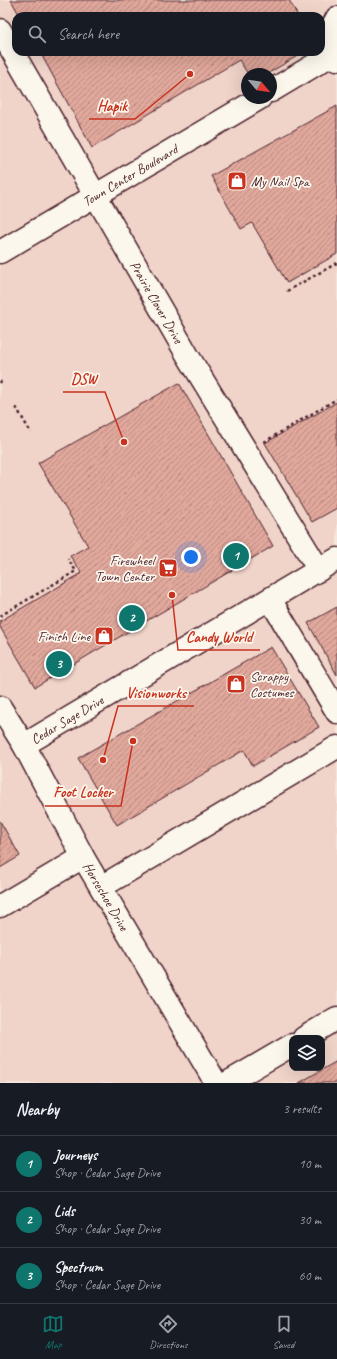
<!DOCTYPE html>
<html lang="en">
<head>
<meta charset="utf-8">
<style>
  :root { --surface:#171b24; --page:#20242c; --text:#f1f3f6; --muted:#9ea1a6; --line:#363941; --accent:#0f766e }
  body { margin:0; font-family:Caveat,sans-serif; background:var(--page); color:var(--text) }
  .controls { position:absolute; right:12px; bottom:12px; display:grid; overflow:hidden; border-radius:8px; box-shadow:0 4px 16px #0002 }
  .controls button { width:36px; height:36px; display:grid; place-items:center; padding:0; border:0; border-bottom:1px solid var(--line); background:var(--surface); color:var(--text); font:20px sans-serif }
  .compass { position:absolute; left:241px; top:68px; width:36px; height:36px; border-radius:50%; background:var(--surface); box-shadow:0 4px 16px #0002; rotate:119deg }
  .you { position:absolute; left:191px; top:557px; width:14px; height:14px; margin:-10px; border:3px solid #fff; border-radius:50%; background:#1a73e8; box-shadow:0 0 0 6px #1a73e833 }
  .badge { display:grid; place-items:center; width:26px; height:26px; border-radius:50%; background:var(--accent); color:#fff; font-size:13px; font-weight:700 }
  .pin { position:absolute; translate:-50% -50%; border:2px solid #fff; box-shadow:0 1px 4px #0006 }
  .list { margin:0; padding:0; list-style:none }
  h2 { display:flex; justify-content:space-between; align-items:center; height:52px; margin:0; padding:0 16px; font-size:17px }
  h2 small { font-size:13px; font-weight:400; color:var(--muted) }
  .list li { display:grid; grid-template-columns:26px 1fr auto; gap:12px; align-items:center; box-sizing:border-box; height:56px; padding:0 16px; border-top:1px solid var(--line) }
  .list b { display:block; font-size:15px; white-space:nowrap }
  .list p { margin:0; font-size:13px; white-space:nowrap; color:var(--muted) }
  .list em { font-size:13px; font-style:normal; color:var(--muted) }
  .icon { flex:none; width:22px; height:22px; fill:none; stroke:currentColor; stroke-width:2; stroke-linecap:round; stroke-linejoin:round }
  .map { position:relative; flex:none; width:337px; height:1083px; overflow:hidden }
  .search { position:absolute; background:var(--surface); box-shadow:0 4px 16px #0002; left:12px; right:12px; top:12px; height:44px; display:flex; align-items:center; gap:10px; box-sizing:border-box; padding:0 14px; border-radius:12px; color:var(--muted); font-size:15px }
  .sheet { height:220px; background:var(--surface) }
  nav { display:flex; justify-content:space-around; align-items:center; box-sizing:border-box; height:56px; border-top:1px solid var(--line); background:var(--surface); font-size:11px; color:var(--muted) }
  nav a { display:grid; justify-items:center; gap:2px }
  nav .on { color:var(--accent) }
  .map>svg:first-child { display:block }
</style>
</head>
<body>
<div class="map">
<svg width="337" height="1083" viewBox="0 0 337 1083">
  <defs>
    <pattern id="building-hatch" width="6" height="6" patternUnits="userSpaceOnUse"><rect width="6" height="6" fill="#e1a89c"/><path d="M-1 1l2-2M0 6l6-6M5 7l2-2" fill="none" stroke="#b8887f"/></pattern>
  </defs>
  <rect width="100%" height="100%" fill="#f6e7dc"/>
  <filter id="ink" filterUnits="userSpaceOnUse"><feTurbulence type="fractalNoise" baseFrequency=".025" numOctaves="2"/><feDisplacementMap in="SourceGraphic" scale="8" xChannelSelector="R" yChannelSelector="G"/><feConvolveMatrix kernelMatrix="1 2 1 2 8 2 1 2 1" color-interpolation-filters="sRGB"/></filter>
  <g filter="url(#ink)">
    <path fill="#f0d4c9" fill-rule="evenodd" d="M0,0H337V1083H0ZM16,16H321V52H16ZM247,74H271V98H247ZM292,1038H322V1068H292Z"/>
    <path fill="url(#building-hatch)" stroke="#4a1f2b" d="M11,0H289L298,16H20Z
      M40,52H304L267,74H248L239,60L92,148Z
      M337,106V254L287,283L252,223L241,229L211,176Z
      M179,383L273,546L35,687L0,627V621L82,573L70,556L88,546L38,463Z
      M337,402V508L312,522L265,443Z
      M337,607V675L308,623Z
      M271,647L319,727L253,766L244,750L117,825L78,758Z
      M0,821L20,856L0,868Z
      M337,1061V1083H299Z"/>
    <g fill="none" stroke-linecap="round" stroke-linejoin="round">
      <defs>
        <g id="street">
          <path d="M337,18C329,31 327,46 337,59"/>
          <path id="s1" d="M0,30L188,356L319,570"/>
          <path d="M271,91L333,54"/>
          <path id="s2" d="M0,252L260,98"/>
          <path d="M270,599L337,712"/>
          <path id="s3" d="M24,745L337,559"/>
          <path d="M101,887L337,747"/>
          <path d="M0,906L83,857"/>
          <path d="M304,1038L337,1018"/>
          <path d="M227,1083L292,1045"/>
        </g>
        <g id="secondary">
          <path id="s4" d="M0,707L24,745L83,857L216,1083"/>
        </g>
      </defs>
      <use href="#street" stroke="#4a1f2b" stroke-width="25"/>
      <use href="#secondary" stroke="#4a1f2b" stroke-width="25"/>
      <path stroke="#4a1f2b" stroke-width="2.5" stroke-dasharray="3 3" stroke-linecap="butt" d="M287,291L337,263
        M0,381L1,383
        M16,407L31,433
        M264,442L337,399
        M0,616L76,571L68,559"/>
      <use href="#street" stroke="#fbf7ec" stroke-width="22"/>
      <use href="#secondary" stroke="#fbf7ec" stroke-width="22"/>
    </g>
  </g>
  <defs>
    <symbol id="shop-square" viewBox="-11 -11 22 22"><rect x="-9" y="-9" width="18" height="18" rx="4" fill="#c8321e" stroke="#fbf7ec"/><path d="M-5-2.5h2.3a2.7 3.5 0 0 1 5.4 0H5L5.5 6h-11ZM-1.5-2.5h3a1.5 2.3 0 0 0-3 0Z" fill="#fff"/></symbol>
    <symbol id="supermarket-square" viewBox="-11 -11 22 22"><rect x="-9" y="-9" width="18" height="18" rx="4" fill="#c8321e" stroke="#fbf7ec"/><path d="M-6-5.5h2.5l.6 2H6L4.5 2H-2.5L-4.4-4H-6ZM-1.5 3.2a1.3 1.3 0 1 0 .1 0ZM3 3.2a1.3 1.3 0 1 0 .1 0Z" fill="#fff"/></symbol>
  </defs>
  <g fill-rule="evenodd">
    <use href="#shop-square" x="226" y="170" width="22" height="22"/>
    <use href="#supermarket-square" x="157" y="557" width="22" height="22"/>
    <use href="#shop-square" x="93" y="625" width="22" height="22"/>
    <use href="#shop-square" x="225" y="673" width="22" height="22"/>
  </g>
  <g text-anchor="middle" stroke-width="3.5" stroke-linejoin="round" paint-order="stroke">
    <g font-size="14" fill="#4a1f2b" stroke="#fbf7ec">
      <text dy="5" stroke="none"><textPath href="#s2" startOffset="151">Town Center Boulevard</textPath></text>
      <text dy="5" stroke="none"><textPath href="#s1" startOffset="314">Prairie Clover Drive</textPath></text>
      <text dy="5" stroke="none"><textPath href="#s3" startOffset="50">Cedar Sage Drive</textPath></text>
      <text dy="5" stroke="none"><textPath href="#s4" startOffset="217">Horseshoe Drive</textPath></text>
    </g>
    <g font-size="14" fill="#4a1f2b" stroke="#fbf7ec" text-anchor="start">
      <text x="251" y="186">My Nail Spa</text>
      <text x="154" y="565" text-anchor="end">Firewheel<tspan x="154" dy="16">Town Center</tspan></text>
      <text x="90" y="641" text-anchor="end">Finish Line</text>
      <text x="250" y="681">Scrappy<tspan x="250" dy="16">Costumes</tspan></text>
    </g>
  </g>
  <path fill="none" stroke="#c8321e" stroke-width="1.5" d="M190 74L135 119H89M124 442L105 392H63M172 595L178 650H260M103 760L118 706H194M133 741L121 806H45"/>
  <g fill="#c8321e" stroke="#fbf7ec" stroke-width="1.5">
    <circle cx="190" cy="74" r="4"/>
    <circle cx="124" cy="442" r="4"/>
    <circle cx="172" cy="595" r="4"/>
    <circle cx="103" cy="760" r="4"/>
    <circle cx="133" cy="741" r="4"/>
  </g>
  <g font-size="15" text-anchor="middle" font-weight="bold" fill="#c8321e" stroke="#fbf7ec" stroke-width="3.5" stroke-linejoin="round" paint-order="stroke">
    <text x="112" y="111">Hapik</text>
    <text x="84" y="384">DSW</text>
    <text x="219" y="642">Candy World</text>
    <text x="156" y="698">Visionworks</text>
    <text x="83" y="797">Foot Locker</text>
  </g>
</svg>
<div class="controls">
<button><svg class="icon" aria-label="layers" viewBox="0 0 24 24"><path d="M12 4l9 5-9 5-9-5zM3 14l9 5 9-5"/></svg></button>
</div>
<svg class="compass" viewBox="-18 -18 36 36"><path d="M0-13l5 13h-10z" fill="#e53935"/><path d="M0 13l5-13h-10z" fill="#9ea1a6"/></svg>
<div class="you"></div>
<div class="pin badge" style="left:236px;top:556px">1</div>
<div class="pin badge" style="left:132px;top:618px">2</div>
<div class="pin badge" style="left:59px;top:664px">3</div>
<div class="search"><svg class="icon" aria-label="search" viewBox="0 0 24 24"><circle cx="10" cy="10" r="6"/><path d="M15 15l6 6"/></svg>Search here</div>
</div>
<section class="sheet">
<h2>Nearby<small>3 results</small></h2>
<ul class="list">
<li><span class="badge">1</span><div><b>Journeys</b><p>Shop · Cedar Sage Drive</p></div><em>10 m</em></li>
<li><span class="badge">2</span><div><b>Lids</b><p>Shop · Cedar Sage Drive</p></div><em>30 m</em></li>
<li><span class="badge">3</span><div><b>Spectrum</b><p>Shop · Cedar Sage Drive</p></div><em>60 m</em></li>
</ul>
</section>
<nav>
<a class="on"><svg class="icon" aria-label="map" viewBox="0 0 24 24"><path d="M3 6l6-2 6 2 6-2v14l-6 2-6-2-6 2zM9 4v14M15 6v14"/></svg>Map</a>
<a><svg class="icon" aria-label="directions" viewBox="0 0 24 24"><path d="M12 3l9 9-9 9-9-9zM9 14v-3h6M13 9l2 2-2 2"/></svg>Directions</a>
<a><svg class="icon" aria-label="saved" viewBox="0 0 24 24"><path d="M7 4h10v16l-5-4-5 4z"/></svg>Saved</a>
</nav>
</body>
</html>
